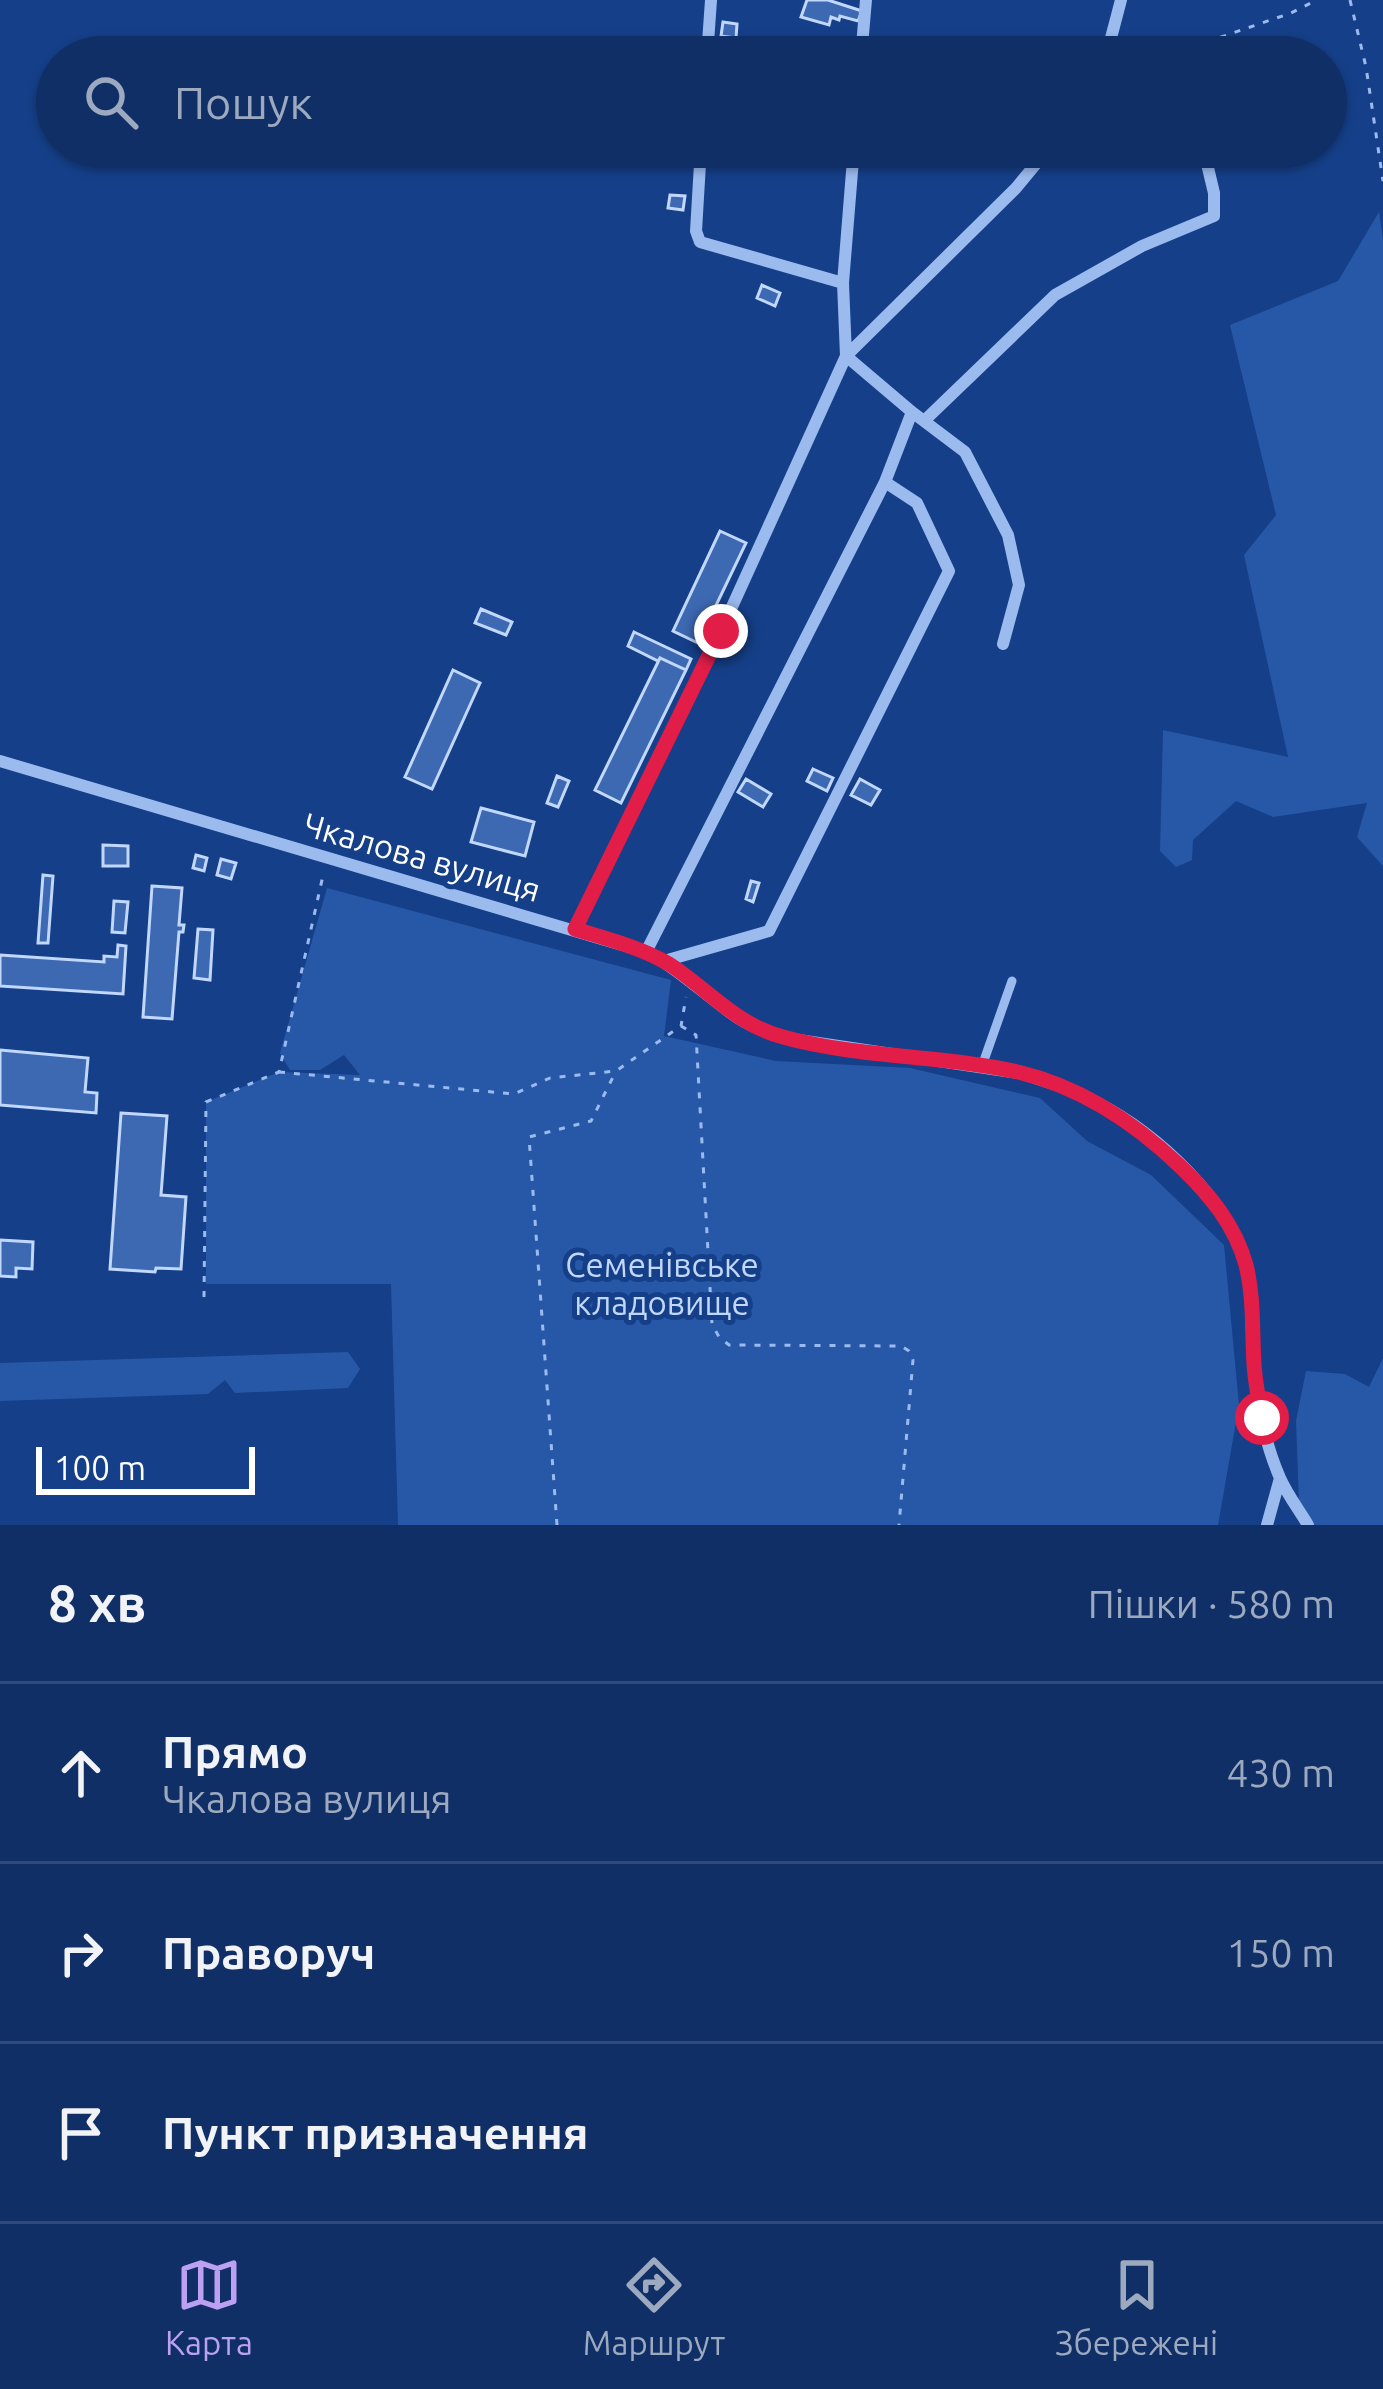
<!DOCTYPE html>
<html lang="uk">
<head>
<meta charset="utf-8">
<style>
  :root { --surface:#102f66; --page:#1e3b6f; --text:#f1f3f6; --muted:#9ca9bf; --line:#304a7a; --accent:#bca0f2 }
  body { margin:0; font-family:Ubuntu,sans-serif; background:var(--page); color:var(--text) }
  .scale { position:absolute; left:36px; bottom:30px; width:219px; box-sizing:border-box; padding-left:12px; border:6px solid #fff; border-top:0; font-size:33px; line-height:42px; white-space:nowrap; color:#fff; -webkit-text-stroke:9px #153f88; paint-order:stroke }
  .stop { position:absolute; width:36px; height:36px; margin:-27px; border:9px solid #e11d48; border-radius:50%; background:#fff }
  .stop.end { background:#e11d48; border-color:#fff; box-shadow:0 3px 12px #0008 }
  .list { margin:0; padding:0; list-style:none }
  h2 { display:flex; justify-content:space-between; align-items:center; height:156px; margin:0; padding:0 48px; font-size:51px }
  h2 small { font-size:39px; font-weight:400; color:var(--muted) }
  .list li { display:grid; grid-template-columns:78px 1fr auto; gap:36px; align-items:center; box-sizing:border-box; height:180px; padding:0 48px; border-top:3px solid var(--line) }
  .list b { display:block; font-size:45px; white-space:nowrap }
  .list p { margin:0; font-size:39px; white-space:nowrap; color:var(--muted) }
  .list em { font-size:39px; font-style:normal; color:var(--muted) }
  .icon { flex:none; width:66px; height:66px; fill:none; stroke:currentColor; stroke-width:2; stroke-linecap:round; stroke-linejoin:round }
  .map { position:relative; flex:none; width:1383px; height:1525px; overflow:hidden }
  .search { position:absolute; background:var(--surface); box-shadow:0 3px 9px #0004; left:36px; right:36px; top:36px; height:132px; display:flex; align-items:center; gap:30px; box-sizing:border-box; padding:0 42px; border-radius:66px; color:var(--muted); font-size:45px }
  .sheet { height:696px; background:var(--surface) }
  nav { display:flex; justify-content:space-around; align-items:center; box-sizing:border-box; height:168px; border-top:3px solid var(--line); background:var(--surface); font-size:33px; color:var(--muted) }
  nav a { display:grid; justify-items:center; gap:6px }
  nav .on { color:var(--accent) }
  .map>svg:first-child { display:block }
</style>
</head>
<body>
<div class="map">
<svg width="1383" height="1525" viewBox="0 0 1383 1525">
  <rect width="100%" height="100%" fill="#153f88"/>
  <path fill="#2758a7" d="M1379,212L1383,239V866L1357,837L1367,803L1273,817L1236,801L1193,840L1192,860L1176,867L1160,851L1163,730L1288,757L1244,555L1276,515L1230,325L1338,281Z
    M327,888L671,980L664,1036L776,1061L910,1068L1040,1098L1087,1141L1151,1175L1224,1245L1239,1405L1218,1525H398L391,1284H206V1102L279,1072L360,1075L344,1055L320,1070H290L280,1053Z
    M348,1352L360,1369L348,1388L235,1393L225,1380L208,1394L0,1401V1363Z
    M1383,1358V1525H1312L1299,1501L1296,1421L1306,1371L1345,1374L1369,1387Z"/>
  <path fill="#3d69b2" stroke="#c1d7fb" stroke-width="3" d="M807,0H828L862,11L858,21L840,16L839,20L831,17L829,25L801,17Z
    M723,22L737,24L736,38L721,36Z
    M670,195L685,196L683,210L668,208Z
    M762,285L780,293L775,306L757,298Z
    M720,531L746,543L698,643L673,631Z
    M481,609L512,622L506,635L475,623Z
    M634,632L691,659L686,670L660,658L658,661L628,646Z
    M660,658L686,670L621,803L595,790Z
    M453,670L480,683L432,789L405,777Z
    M813,769L833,778L827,791L807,781Z
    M557,776L569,781L558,807L547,803Z
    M746,779L771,794L763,807L738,792Z
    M860,779L880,790L871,805L851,795Z
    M481,808L534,822L525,856L471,842Z
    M103,845L128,846V866H103Z
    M196,855L207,858L204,871L193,868Z
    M221,859L236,863L231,879L217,875Z
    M43,875L53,876L48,943H38Z
    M751,881L759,883L753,902L746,899Z
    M152,886L182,888L179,925H184L183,932H179L172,1019L143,1017Z
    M114,901L128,902L125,933L112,932Z
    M198,929L213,930L210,980L194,978Z
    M118,945L126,946L123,994L0,986V955L104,962V956L117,957Z
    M0,1050L88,1058L85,1092L97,1093L96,1113L0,1105Z
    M121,1113L167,1116L161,1195L186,1197L181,1269L156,1268L155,1272L110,1269Z
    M0,1240L33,1242L32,1269L16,1268V1277L0,1276Z"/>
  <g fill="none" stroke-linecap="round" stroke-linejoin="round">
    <path stroke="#9bbbef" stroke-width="3" stroke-dasharray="6 9" stroke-linecap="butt" d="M1350,0L1366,67L1383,181
      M1192,47L1291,13L1317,0
      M681,1026L696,1035L712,1324L719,1337L729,1345L901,1346L909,1351L913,1360L899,1525
      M279,1072L514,1094L550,1078L616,1071L681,1026L686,997
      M204,1297L206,1102L279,1072L324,871
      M557,1525L529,1137L591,1121L616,1071"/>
    <path stroke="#9bbbef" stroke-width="9" d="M982,1066L1012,981"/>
    <path stroke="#9bbbef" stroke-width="12" d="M1180,51L1181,57
      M707,57L711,0
      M861,57L866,0
      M1106,57L1121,0
      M701,147L696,231L700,242L843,283
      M924,421L1055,295L1142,246L1214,216V193L1203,147
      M1003,644L1019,585L1008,535L965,452L912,412L846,356L1016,188L1050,147
      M0,761L646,952C678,969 703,993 732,1014C748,1026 766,1032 785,1038L1019,1073C1045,1081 1071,1089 1096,1102C1157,1133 1231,1201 1247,1269C1254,1303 1250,1336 1254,1370C1257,1405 1266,1446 1280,1478C1287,1494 1299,1510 1308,1525
      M575,929L721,631L846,356L843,283L854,147
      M646,952L885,482L912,412
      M664,961L769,931L949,571L917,503L885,482
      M1267,1525L1280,1478"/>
  </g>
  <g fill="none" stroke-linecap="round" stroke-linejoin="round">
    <path stroke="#e11d48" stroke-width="15" d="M721,631L575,929C607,939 640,947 669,964C708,989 736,1025 783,1037C859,1058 941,1055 1018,1072C1082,1087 1135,1123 1181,1167C1210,1195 1235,1225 1246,1265C1254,1297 1252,1331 1254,1364C1255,1382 1259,1401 1262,1418"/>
  </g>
  <g text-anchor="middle" stroke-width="10" stroke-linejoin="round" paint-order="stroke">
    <g font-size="33" fill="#fff" stroke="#153f88">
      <text transform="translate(422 857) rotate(16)" y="12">Чкалова вулиця</text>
    </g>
    <g font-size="33" fill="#c1d7fb" stroke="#153f88">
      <text x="662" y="1277">Семенівське<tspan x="662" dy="38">кладовище</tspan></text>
    </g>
  </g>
</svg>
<div class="scale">100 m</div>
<div class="stop" style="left:1262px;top:1418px"></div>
<div class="stop end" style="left:721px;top:631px"></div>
<div class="search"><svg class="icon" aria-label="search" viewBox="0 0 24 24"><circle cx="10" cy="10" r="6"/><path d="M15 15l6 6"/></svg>Пошук</div>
</div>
<section class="sheet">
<h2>8 хв<small>Пішки · 580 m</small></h2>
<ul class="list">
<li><svg class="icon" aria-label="ahead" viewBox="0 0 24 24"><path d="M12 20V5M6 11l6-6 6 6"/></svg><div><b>Прямо</b><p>Чкалова вулиця</p></div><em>430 m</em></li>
<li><svg class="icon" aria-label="right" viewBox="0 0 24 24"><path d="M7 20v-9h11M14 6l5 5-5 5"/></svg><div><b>Праворуч</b></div><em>150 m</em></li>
<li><svg class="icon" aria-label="arrive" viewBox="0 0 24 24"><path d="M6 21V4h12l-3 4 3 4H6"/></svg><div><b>Пункт призначення</b></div></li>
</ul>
</section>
<nav>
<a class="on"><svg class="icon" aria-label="map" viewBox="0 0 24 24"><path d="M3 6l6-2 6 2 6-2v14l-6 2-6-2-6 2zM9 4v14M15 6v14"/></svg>Карта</a>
<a><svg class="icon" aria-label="directions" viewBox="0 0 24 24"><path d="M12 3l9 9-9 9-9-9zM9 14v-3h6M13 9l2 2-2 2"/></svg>Маршрут</a>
<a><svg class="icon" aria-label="saved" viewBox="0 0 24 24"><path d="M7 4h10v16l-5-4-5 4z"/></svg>Збережені</a>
</nav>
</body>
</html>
